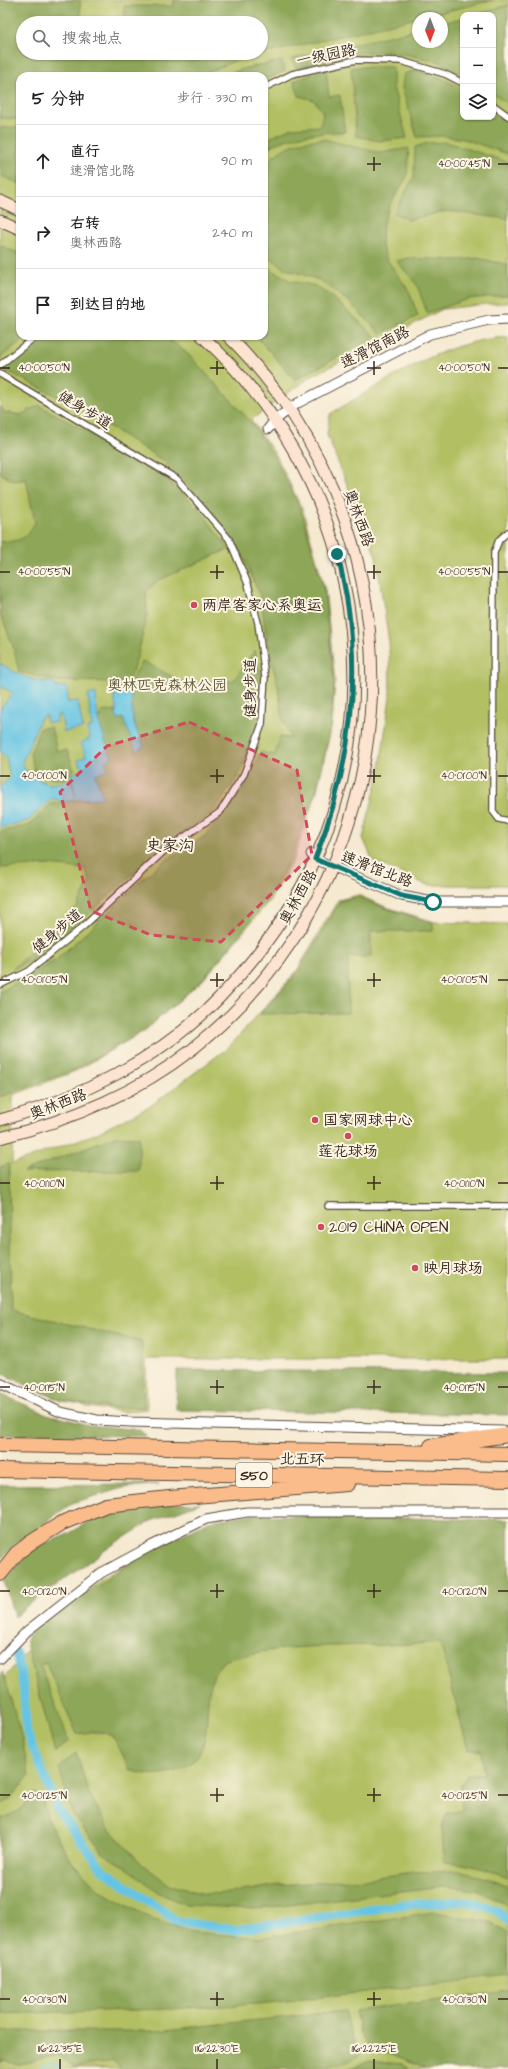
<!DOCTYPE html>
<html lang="zh">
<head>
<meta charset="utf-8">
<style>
  :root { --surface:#fff; --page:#f2f2f2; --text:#222; --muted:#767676; --line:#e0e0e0 }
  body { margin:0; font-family:"Architects Daughter","LXGW WenKai TC",sans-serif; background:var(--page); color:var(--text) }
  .controls { position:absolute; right:12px; top:12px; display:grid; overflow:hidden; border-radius:8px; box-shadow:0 1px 3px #0004 }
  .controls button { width:36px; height:36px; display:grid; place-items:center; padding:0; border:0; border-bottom:1px solid var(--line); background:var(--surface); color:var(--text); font:20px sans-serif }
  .compass { position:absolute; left:412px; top:12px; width:36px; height:36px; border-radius:50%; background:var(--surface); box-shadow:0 1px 3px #0004; rotate:180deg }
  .stop { position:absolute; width:12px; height:12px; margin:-9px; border:3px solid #0f766e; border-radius:50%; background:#fff }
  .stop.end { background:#0f766e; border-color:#fff; box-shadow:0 1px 4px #0008 }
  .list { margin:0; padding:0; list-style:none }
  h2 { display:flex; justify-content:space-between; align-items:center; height:52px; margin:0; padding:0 16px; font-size:17px }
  h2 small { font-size:13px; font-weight:400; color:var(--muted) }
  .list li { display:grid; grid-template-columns:26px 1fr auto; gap:12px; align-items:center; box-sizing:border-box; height:72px; padding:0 16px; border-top:1px solid var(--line) }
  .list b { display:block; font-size:15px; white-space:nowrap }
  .list p { margin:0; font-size:13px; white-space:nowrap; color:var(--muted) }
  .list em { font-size:13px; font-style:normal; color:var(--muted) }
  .icon { flex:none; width:22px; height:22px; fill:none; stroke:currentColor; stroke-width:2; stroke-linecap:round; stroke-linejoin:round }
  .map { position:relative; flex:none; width:508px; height:2069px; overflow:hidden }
  .search { position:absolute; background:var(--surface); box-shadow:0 1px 3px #0004; left:16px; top:16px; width:252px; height:44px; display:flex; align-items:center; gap:10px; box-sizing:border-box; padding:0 14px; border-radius:22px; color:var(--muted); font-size:15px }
  .panel { position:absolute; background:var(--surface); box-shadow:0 1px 3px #0004; left:16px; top:72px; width:252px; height:268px; border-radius:12px }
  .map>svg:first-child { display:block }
</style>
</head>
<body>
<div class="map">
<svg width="508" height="2069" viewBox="0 0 508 2069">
  <rect width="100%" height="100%" fill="#fcf5e5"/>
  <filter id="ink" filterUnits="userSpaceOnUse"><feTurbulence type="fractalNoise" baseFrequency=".025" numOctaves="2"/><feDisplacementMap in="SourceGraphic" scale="8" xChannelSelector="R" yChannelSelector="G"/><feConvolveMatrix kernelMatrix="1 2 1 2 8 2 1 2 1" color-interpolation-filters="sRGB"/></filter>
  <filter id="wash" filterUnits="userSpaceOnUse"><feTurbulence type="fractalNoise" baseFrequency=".012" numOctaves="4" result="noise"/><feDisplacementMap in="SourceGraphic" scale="16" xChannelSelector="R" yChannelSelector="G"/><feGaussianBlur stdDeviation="0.9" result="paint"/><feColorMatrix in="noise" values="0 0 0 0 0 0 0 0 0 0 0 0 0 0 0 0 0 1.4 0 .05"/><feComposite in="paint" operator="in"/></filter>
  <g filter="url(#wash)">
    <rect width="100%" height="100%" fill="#f5e9d0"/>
    <path fill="#b2c063" stroke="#767540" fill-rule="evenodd" d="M0,0H508V303L486,304L443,309L312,376L251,420L276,455L303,511L325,590L335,681L332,725L317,791L293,860L270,900L203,980L144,1031L76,1071L13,1095L12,1164L95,1134L149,1107L229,1047L296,972L338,900L358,895L386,907L435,922L508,924V1359H146L147,1409L125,1412L87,1407L0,1369ZM463,15H493V117H463ZM418,18H442V42H418ZM23,23H261V53H23ZM20,76H264V336H20Z
      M508,337V885H427L373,861L363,838L379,774L390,697L389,642L376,556L327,435L330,414C386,382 442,340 508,337Z
      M508,1520V2069H0V1683L59,1613L103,1577L208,1524Z"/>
    <path fill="#8da659" stroke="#64683c" d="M0,0H80L81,23H23V53H261V23H125L124,6H174V0H494L237,60L199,76H20V119L0,118Z
      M508,5V104L493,93V15H476Z
      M463,18V75L437,61L388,51L346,54L296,69L291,59L418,29V42H442V23Z
      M282,61L285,71L264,80V76H223L246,68Z
      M351,67H393V87L407,138L379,141L356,136Z
      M326,69L329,97L340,95L345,132C317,132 294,135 268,147L269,138L292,128L320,126L323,113L314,100L299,96L294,81Z
      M415,70L443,79L463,89V117H493V112L508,121V154L464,139L442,136L417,137L402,88L404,74Z
      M20,127V184L0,175V128Z
      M323,139L380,153L409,148L407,176L390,205L383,223L381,243L387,260L409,291L418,316L381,334L348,301L320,280L285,269L264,253V165C283,146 296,141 323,139Z
      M446,142L508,162V219L446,211L408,220L394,213L414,177L415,147L428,143Z
      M0,245L20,254V336H27L0,358Z
      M409,258L457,260L478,258L508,265V295L468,299L427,313L417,285L397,261Z
      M264,263L270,269L291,281L315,286L331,296L376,337L295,380L256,336H264Z
      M42,336H164L186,352L251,422L274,456L301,511L324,589L334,681L331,725L316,791L290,859L267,900L203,979L144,1031L76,1069L0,1097V992L56,960L113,908L140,881L163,862L205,836L241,793L261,752L275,755L280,737L291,738L283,721L278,686L270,654L259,593L241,552L206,504L162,460L80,408L1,368Z
      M0,405L4,412L21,415L39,405L163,475L200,510L229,549L157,581L146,592L147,615L138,655L128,682L57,681L19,672L14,649L3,620L0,616V541C19,542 25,540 35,523L26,479L14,481L0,473Z
      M255,650L262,677L258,725L241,771L215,810L158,851L79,923L35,959L13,969L77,907L90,881L85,869L50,865L1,868L0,832L30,825L50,804L102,798L95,775L105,762L112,758L104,739L98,717H102L101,712L115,710L117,719L123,718L136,751L144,746C135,728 127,707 130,686C131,678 139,668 143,661L184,683L233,681Z
      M51,727L57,751L67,750L74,770L66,779H53L35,772L30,754L40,728Z
      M358,897L385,908L433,923V931H371V957H348V1013L260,1014L298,972L340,901Z
      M115,1136L139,1137V1171L23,1172Z
      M9,1164L11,1310L142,1342L144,1407L111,1408L62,1401L0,1373V1167Z
      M177,1370L508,1373V1415L176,1410Z
      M0,1394L47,1414L89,1425L140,1430L146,1436L0,1435Z
      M159,1484L123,1488L72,1503L14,1545L0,1561V1485Z
      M200,1503L151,1521L114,1544L28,1605L14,1617L4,1580L32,1549L66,1535L108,1512L153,1505Z
      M248,1515L508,1520V1877C487,1869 466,1863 444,1862L442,1826L447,1813L462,1811L460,1788L467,1774H484L481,1750H468L440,1642C375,1649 300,1640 238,1657C234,1658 227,1659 224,1661C190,1693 229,1759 171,1772C156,1776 144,1775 130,1770C113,1739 119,1727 77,1734L46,1663L40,1665L69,1741L55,1752L27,1648V1636L53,1613L97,1586L137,1558L209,1521Z
      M3,1672L22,1738L29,1776L8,1801L0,1805V1676Z
      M76,1752L89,1794L109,1829L143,1865L170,1885L205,1894L230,1893L279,1885L363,1879L414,1872L459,1871L494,1880L508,1886V1907L502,1902L476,1890L443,1886L256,1909L186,1905L159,1893L130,1870L104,1854L72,1813L59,1768Z
      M34,1793L41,1796L49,1823L72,1862L100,1891L154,1920L193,1932L258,1938L435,1912L489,1922L506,1931L508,1933V1976L259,2004L167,2009L0,2014V1819L19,1811Z
      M508,1991V2069H426L371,2047L360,2034L355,2011Z
      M345,2011L352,2037L360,2055L343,2064L306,2067L303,2069H121L113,2061L74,2068L57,2055L18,2065L5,2060L0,2062V2031H155Z
      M370,2061L401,2064L409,2069H348Z"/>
    <path fill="#65c4e3" stroke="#507780" d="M0,663C16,674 34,683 54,682L55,687H67L68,702L78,701L83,728L64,732L61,715H57V722L47,723L46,715L40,719L22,763L28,775L49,784L71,781L76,797L71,775L83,769L78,760L86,756L81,743L90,739L87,728L92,727L88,695L96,693C96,717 103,737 112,758L105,762L108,769L95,775L103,798L77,799L65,802L52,798L28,821L0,828V787L10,778L6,757L0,751V709L13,693L0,686Z
      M121,684L130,685L133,722L144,746L136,751L123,718L117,719L114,693H120Z"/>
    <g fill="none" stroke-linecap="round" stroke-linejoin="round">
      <path stroke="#65c4e3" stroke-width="2.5" d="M38,2069L54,2063L62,2069"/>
      <path stroke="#65c4e3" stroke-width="9" d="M16,1652L23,1683L27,1733L58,1810L103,1870L177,1921L236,1930L400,1905L465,1901L496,1910L508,1921"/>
    </g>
  </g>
  <g filter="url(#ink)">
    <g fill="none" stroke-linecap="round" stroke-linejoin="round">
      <defs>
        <path id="pedestrian" d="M264,88L292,74L356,60L401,61L445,74L463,83
          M493,105L508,116
          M0,365L36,336
          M0,374L177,479L229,539L248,584L258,623L265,677L262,724L244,774L220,812L164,851L84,926L29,971L0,985
          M508,532L499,540L494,553L493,811L499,819L508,821
          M328,1206H508"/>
        <path id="tertiary" d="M268,429L275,420L298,403L430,334L489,320L508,319
          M311,854L315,859L402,896L433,902H508
          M0,1383L60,1412L97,1420L130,1422L503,1431
          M0,1659L27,1631L101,1573L151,1546L206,1519L247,1512H508"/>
        <path id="secondary" d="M0,201L20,210
          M0,220L20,229
          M0,1120C79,1099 163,1057 220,997C258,957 291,912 314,862C396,681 348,469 202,336
          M0,1138C67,1121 135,1094 190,1051C385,898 429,622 293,415C274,387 253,360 228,336"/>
        <path id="motorway" d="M0,1445L508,1454
          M431,1446L508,1435
          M0,1470L508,1479
          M0,1574L17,1553L30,1543L62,1523L106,1505L169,1498L347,1484"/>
      </defs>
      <use href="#pedestrian" stroke="#574739" stroke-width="8"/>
      <use href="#tertiary" stroke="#574739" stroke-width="11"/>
      <use href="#secondary" stroke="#574739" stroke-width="13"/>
      <use href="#motorway" stroke="#574739" stroke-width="16"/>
      <use href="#pedestrian" stroke="#fff" stroke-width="5.5"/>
      <use href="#tertiary" stroke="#fff" stroke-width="9"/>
      <use href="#secondary" stroke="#fde4d1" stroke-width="11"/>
      <use href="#motorway" stroke="#fabc8b" stroke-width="14"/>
    </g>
  </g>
  <g fill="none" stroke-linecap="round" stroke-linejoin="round" filter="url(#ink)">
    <path stroke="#0f766e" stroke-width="5" d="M337,554C365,657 354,760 315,859L402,896L433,902"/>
  </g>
  <path fill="#d1495b" fill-opacity="0.2" stroke="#d1495b" stroke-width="3" stroke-dasharray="8 5" stroke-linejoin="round" d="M189,722L297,770L312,855L221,942L151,935L91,911L60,792L107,746Z"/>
  <path fill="none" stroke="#3b2a1e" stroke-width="1.5" d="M374,157V171M367,164H381M498,164H508M217,361V375M374,361V375M0,368H10M210,368H224M367,368H381M498,368H508M217,565V579M374,565V579M0,572H10M210,572H224M367,572H381M498,572H508M217,769V783M374,769V783M0,776H10M210,776H224M367,776H381M498,776H508M217,973V987M374,973V987M0,980H10M210,980H224M367,980H381M498,980H508M217,1176V1190M374,1176V1190M0,1183H10M210,1183H224M367,1183H381M498,1183H508M217,1380V1394M374,1380V1394M0,1387H10M210,1387H224M367,1387H381M498,1387H508M217,1584V1598M374,1584V1598M0,1591H10M210,1591H224M367,1591H381M498,1591H508M217,1788V1802M374,1788V1802M0,1795H10M210,1795H224M367,1795H381M498,1795H508M217,1992V2006M374,1992V2006M0,1999H10M210,1999H224M367,1999H381M498,1999H508M60,2059V2069M217,2059V2069M374,2059V2069"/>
  <g fill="#d1495b" stroke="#fcf5e5" stroke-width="1.5">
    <circle cx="194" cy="605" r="4"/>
    <circle cx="315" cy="1120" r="4"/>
    <circle cx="348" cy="1136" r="4"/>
    <circle cx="321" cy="1227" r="4"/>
    <circle cx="415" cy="1268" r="4"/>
  </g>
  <g text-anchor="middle" stroke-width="4" stroke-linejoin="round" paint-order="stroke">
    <rect fill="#fcf5e5" stroke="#75675a" stroke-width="1" x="236" y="1463" width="36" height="24" rx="3"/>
    <g font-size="14" font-weight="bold" fill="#3b2a1e">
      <text x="254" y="1480">S50</text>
    </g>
    <g font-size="15" fill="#3b2a1e" stroke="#fcf5e5">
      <text transform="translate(326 55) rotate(-11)" y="5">一级园路</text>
      <text transform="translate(375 347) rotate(-27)" y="5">速滑馆南路</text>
      <text transform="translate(85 410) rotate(31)" y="5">健身步道</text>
      <text transform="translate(359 518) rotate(70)" y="5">奥林西路</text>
      <text transform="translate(250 688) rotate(-90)" y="5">健身步道</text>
      <text transform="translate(377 869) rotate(21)" y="5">速滑馆北路</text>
      <text transform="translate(298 897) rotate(-61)" y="5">奥林西路</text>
      <text transform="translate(57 931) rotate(-40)" y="5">健身步道</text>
      <text transform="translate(58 1104) rotate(-21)" y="5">奥林西路</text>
      <text transform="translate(302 1459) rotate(1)" y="5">北五环</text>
    </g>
    <g font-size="15" fill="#3b2a1e" stroke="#fcf5e5" text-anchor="start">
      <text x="202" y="610">两岸客家心系奥运</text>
      <text x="323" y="1125">国家网球中心</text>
      <text x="348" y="1156" text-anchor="middle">莲花球场</text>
      <text x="329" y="1232">2019 CHINA OPEN</text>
      <text x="423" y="1273">映月球场</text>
    </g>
    <g font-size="15" fill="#5f5733" stroke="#fcf5e5">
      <text x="167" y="690">奥林匹克森林公园</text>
    </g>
    <g font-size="16" fill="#3b2a1e" stroke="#fcf5e5">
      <text x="170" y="851">史家沟</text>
    </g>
  </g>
  <g font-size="10" text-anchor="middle" fill="#3b2a1e" stroke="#fcf5e5" stroke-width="4" stroke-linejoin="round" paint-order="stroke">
    <text x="464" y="167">40°00'45"N</text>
    <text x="44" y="371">40°00'50"N</text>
    <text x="464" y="371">40°00'50"N</text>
    <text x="44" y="575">40°00'55"N</text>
    <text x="464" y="575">40°00'55"N</text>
    <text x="44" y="779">40°01'00"N</text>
    <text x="464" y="779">40°01'00"N</text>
    <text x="464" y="983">40°01'05"N</text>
    <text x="44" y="983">40°01'05"N</text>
    <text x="464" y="1187">40°01'10"N</text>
    <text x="44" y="1187">40°01'10"N</text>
    <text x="44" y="1391">40°01'15"N</text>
    <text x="464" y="1391">40°01'15"N</text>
    <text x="464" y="1595">40°01'20"N</text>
    <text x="44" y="1595">40°01'20"N</text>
    <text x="464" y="1799">40°01'25"N</text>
    <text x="44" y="1799">40°01'25"N</text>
    <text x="44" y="2003">40°01'30"N</text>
    <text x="464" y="2003">40°01'30"N</text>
    <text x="60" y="2052">116°22'35"E</text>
    <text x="217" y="2052">116°22'30"E</text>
    <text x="374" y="2052">116°22'25"E</text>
  </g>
</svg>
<div class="controls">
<button>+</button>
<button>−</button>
<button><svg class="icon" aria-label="layers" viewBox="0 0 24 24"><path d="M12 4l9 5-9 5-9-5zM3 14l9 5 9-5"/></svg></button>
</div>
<svg class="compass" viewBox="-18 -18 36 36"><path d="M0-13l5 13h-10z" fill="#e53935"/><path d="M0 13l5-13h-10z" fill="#767676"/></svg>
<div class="stop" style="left:433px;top:902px"></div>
<div class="stop end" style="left:337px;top:554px"></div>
<div class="search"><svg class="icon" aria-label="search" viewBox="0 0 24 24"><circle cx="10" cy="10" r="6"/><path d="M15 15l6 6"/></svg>搜索地点</div>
<section class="panel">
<h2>5 分钟<small>步行 · 330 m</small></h2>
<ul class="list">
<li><svg class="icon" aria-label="ahead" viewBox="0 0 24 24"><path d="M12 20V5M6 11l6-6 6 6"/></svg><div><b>直行</b><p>速滑馆北路</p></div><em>90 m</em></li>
<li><svg class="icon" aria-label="right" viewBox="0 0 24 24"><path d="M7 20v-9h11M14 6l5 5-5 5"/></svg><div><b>右转</b><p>奥林西路</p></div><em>240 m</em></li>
<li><svg class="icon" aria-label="arrive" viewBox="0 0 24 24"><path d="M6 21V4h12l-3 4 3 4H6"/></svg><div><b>到达目的地</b></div></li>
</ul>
</section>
</div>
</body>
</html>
